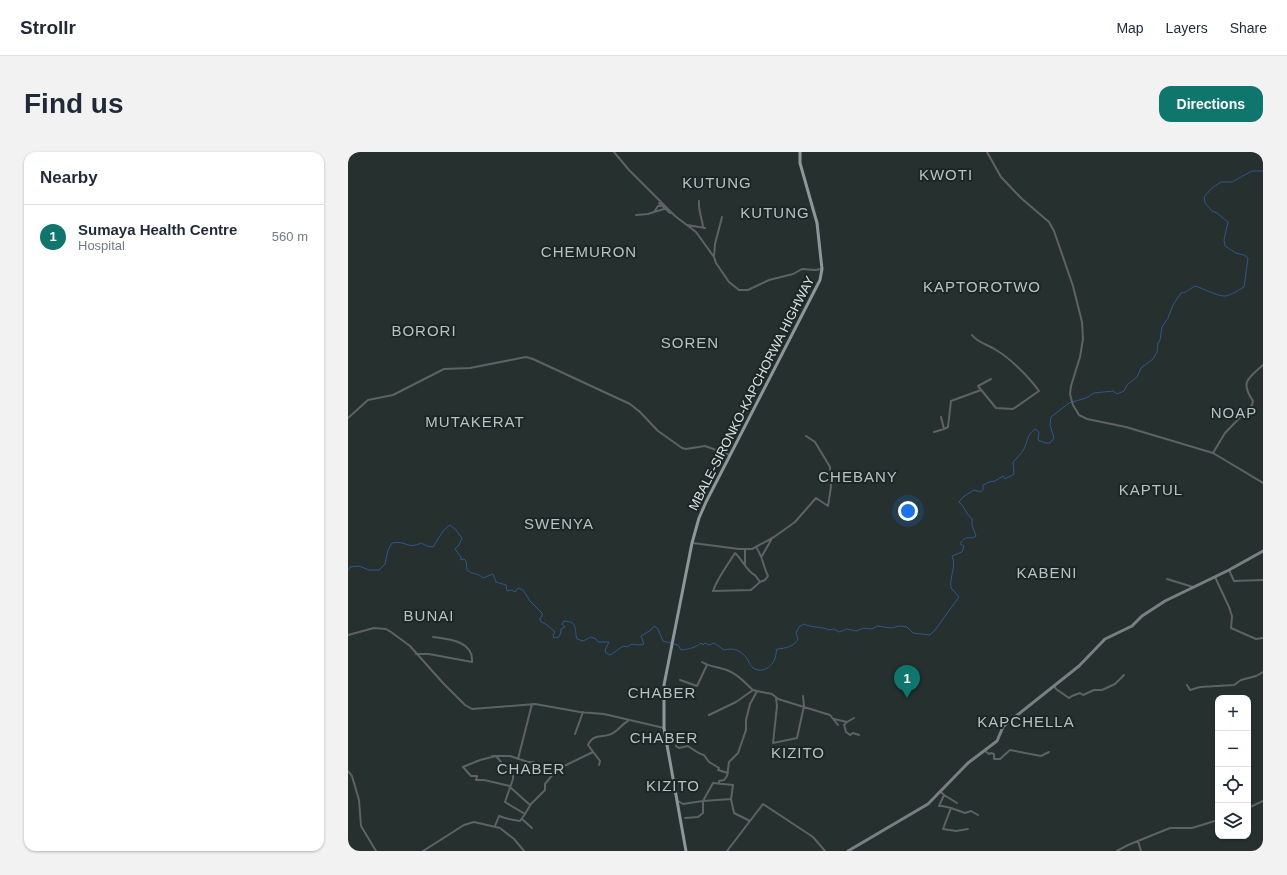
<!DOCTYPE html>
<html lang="en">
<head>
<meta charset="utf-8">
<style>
  :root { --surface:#fff; --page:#f2f2f3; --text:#1f2937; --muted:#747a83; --line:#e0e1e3; --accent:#0f766e }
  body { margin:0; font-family:Arial,sans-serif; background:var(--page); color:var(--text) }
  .controls { position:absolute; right:12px; bottom:12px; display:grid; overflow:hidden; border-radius:8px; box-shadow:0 1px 3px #0004 }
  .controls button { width:36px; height:36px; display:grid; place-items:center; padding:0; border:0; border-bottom:1px solid var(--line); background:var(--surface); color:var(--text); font:20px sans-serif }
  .you { position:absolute; left:560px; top:359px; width:14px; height:14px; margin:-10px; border:3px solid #fff; border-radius:50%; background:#1a73e8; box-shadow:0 0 0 6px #1a73e833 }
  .badge { display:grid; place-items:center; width:26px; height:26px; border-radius:50%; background:var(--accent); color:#fff; font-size:13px; font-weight:700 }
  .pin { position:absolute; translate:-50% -33px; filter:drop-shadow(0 1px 2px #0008) }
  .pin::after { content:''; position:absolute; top:21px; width:14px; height:12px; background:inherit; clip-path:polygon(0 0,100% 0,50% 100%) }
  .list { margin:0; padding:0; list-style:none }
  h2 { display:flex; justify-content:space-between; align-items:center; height:52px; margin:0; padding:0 16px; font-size:17px }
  h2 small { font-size:13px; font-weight:400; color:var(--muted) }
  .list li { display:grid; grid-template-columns:26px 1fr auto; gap:12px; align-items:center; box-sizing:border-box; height:64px; padding:0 16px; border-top:1px solid var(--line) }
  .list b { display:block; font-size:15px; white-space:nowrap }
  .list p { margin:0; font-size:13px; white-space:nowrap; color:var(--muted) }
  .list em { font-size:13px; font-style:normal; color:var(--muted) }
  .icon { flex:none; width:22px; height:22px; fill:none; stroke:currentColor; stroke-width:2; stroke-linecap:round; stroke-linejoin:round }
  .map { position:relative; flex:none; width:915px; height:699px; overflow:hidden; border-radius:12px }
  header { display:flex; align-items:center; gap:24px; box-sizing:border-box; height:56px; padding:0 20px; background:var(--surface); border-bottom:1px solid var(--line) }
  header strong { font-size:19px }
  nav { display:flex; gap:22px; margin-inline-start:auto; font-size:14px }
  .intro { display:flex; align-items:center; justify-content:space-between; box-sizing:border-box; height:96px; padding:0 24px }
  h1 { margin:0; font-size:28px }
  .button { padding:10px 18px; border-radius:12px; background:var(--accent); color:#fff; font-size:14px; font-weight:700 }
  main { display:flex; gap:24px; padding:0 24px }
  aside { flex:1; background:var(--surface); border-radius:12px; box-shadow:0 1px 3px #0004 }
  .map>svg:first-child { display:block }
</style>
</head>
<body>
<header>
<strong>Strollr</strong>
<nav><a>Map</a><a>Layers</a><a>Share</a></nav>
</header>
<div class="intro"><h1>Find us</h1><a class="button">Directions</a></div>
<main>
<aside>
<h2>Nearby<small></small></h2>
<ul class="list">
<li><span class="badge">1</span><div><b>Sumaya Health Centre</b><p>Hospital</p></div><em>560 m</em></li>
</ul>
</aside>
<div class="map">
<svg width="915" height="699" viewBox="0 0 915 699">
  <rect width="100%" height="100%" fill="#26302f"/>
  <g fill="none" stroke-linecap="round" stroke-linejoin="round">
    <path stroke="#2f568d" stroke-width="1" d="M0,419L2,415L11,414L21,418H31L37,412L40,398L44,391C59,388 59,398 73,391L79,394L85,395L95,379L102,373L108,378L114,386L111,393L107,397L113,405V408L116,407L118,409L119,418C124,423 129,420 135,426L145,422L148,430L158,433L159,439L164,438L167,440L170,436L175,438L182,449L194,461V464L192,466V469L199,473L207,480L205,483L206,486L211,485L213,480V477L217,475L214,472L216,469C231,470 226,478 229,487L235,489L243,485L248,487L250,490H261L257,498L258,501L262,503C268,500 271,496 276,494L279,495L284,492L291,493L296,492L293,484L303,478L306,474L310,477L315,489L330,493L333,498C341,497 347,496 353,491L355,493L357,491L361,493L366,491L376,498C386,495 394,499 400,508C401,511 403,514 405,516C413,521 421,517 426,509C428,505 428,500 429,497C438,496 446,495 450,487L448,481L451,475L456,472C464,476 472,474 481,478L486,477L491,480L499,477L508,479L516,476L524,477L529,474L543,476L552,474L559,475L565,481L582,483L587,478L611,445L603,436C601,424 609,415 604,404L614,400L616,394L612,392C615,386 619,385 625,386L628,384L624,373V367C618,362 617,355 611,350L615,345L626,338L633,340L635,338V333L641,330L647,329L655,324L657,327L666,322L665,310C669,306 673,302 676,297C680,289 678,284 687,277L691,280L690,288L697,291H702L706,286L702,273L703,265L721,251L738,246L746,241L765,239L769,242L776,239L779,233L789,225L793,216L805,207L809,200L810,191L812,188L814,175L820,166L825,153L833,141C840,140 841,137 847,134C855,136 870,145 878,144C884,143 890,138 896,135L900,106L896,103L888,101L877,94L876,88L880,70L869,61L864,59L857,51L856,45L864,36L873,30H884L904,19H915"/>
    <path stroke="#5e6264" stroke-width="2" d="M266,0L281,18L327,64L348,80L366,105L368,111L381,130L391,138H400L421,128L445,122L454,117L467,118L474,117
      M639,0L653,25L673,46L701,70L706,79L725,134L734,170L735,187L732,205L723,234L722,242L725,253L731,263L739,267L778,275L865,301L915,331
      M351,49C350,58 354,66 355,75
      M311,51L322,61
      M306,60L316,57
      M288,63L300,62L306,60L310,54H313
      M339,73L357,76
      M366,104L367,92L374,65
      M624,183C630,191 639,192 648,198C662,206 681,225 691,239L665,257L648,256L630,234L643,227
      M593,265L596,277L600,275L603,249L633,238
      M0,266L20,248L45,243L96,217L122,216L178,205L185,207L282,252L292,260L310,279L334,296L338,297L357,294L382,303
      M586,280L596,277
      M865,301L877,281L904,253L905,249C892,230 900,226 915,213
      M345,391L391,397H404L426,385L447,370L468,346L480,354L483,335L482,315L467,290L458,284
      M408,395C415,405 415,414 420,424L417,428L412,430L403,438L365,439C370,425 379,414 387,401C394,407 400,421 407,423L412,430
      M397,397V412
      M414,404L423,388
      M881,418L886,429L915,428
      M867,425L881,455L884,464L883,476L908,487L915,486
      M819,427L845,435
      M0,483L26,476L38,477L43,480L62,494L95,531L117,553L124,557L187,552L232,560L256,562L316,576
      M68,502H81L124,510C126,489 100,487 85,485
      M354,510C362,515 372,515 381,519C391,523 397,531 405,538
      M332,528L349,534L359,513
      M839,533L842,538L852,535L886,533L893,528L908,524L915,520
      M706,534L708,537L721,546L724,544L732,541L735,543L746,538H754L767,532L776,523
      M428,546L429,554L425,591L449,586L456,554L455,544
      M361,563L388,550L405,538L409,539
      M486,567L499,570L506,566
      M499,570L496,573L498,580L502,583L505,581L511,583
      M227,582L235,560
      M328,591V594L331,596L340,594C345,597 350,602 356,603L361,610L371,616L370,618L380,621
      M637,599L641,602L643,601L646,602V607H652L662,598L693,604L701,600
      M144,604H162L180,610H185L206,621L197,632V638L183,652L177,662L157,650L165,627V624L148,604L132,608L115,615L123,624H129L128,628H136L162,634
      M170,607L184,552
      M251,613L252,609L240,593C246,580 256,587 265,581C271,578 274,572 280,569
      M0,619L4,624L11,648L13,674L28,699
      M206,621L214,615L245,600
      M371,632V629L376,628L379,624L381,610L390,601L398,578V568L402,552L409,539L424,542L430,547L482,563L490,573
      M162,635L182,653
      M593,640L596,643L591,654H594L603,656L595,677L608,679L620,677
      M596,643L609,651
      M330,649L335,652L355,649L365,631L385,633L383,647L355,649V661L350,665L337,666
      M603,656L617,661L623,659L630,663
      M900,656L915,649
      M174,667L184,676
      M402,669L415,652L465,685L477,699
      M147,674L151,664C159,667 164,668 172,669L177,662
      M790,689L793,699
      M75,699L116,673L126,670L152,676L166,687L176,699
      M379,699L402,669L386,661L383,647
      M769,699L780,693L822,676H844L870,668"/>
    <path stroke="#797f82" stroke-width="3" d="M500,699L580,652L620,611L649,589L655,575L658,572L731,514L757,487L784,474L794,464L817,449L881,418L915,399"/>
    <path stroke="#8d9699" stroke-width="3" d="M338,699L316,576V533L344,391L351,366L358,350L472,128L474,117L469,71L452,11V0"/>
  </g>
  <g text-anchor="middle" stroke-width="4" stroke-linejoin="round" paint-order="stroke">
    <g font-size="13" fill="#dce2e2" stroke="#1c2625">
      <text transform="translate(403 241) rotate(-63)" y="5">MBALE-SIRONKO-KAPCHORWA HIGHWAY</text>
    </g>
    <g font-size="15" letter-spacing="1" fill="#b7c3c2" stroke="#1c2625">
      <text x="598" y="28">KWOTI</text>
      <text x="369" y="36">KUTUNG</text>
      <text x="427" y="66">KUTUNG</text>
      <text x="241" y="105">CHEMURON</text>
      <text x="634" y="140">KAPTOROTWO</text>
      <text x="76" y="184">BORORI</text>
      <text x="342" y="196">SOREN</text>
      <text x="886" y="266">NOAP</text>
      <text x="127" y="275">MUTAKERAT</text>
      <text x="510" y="330">CHEBANY</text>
      <text x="803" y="343">KAPTUL</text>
      <text x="211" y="377">SWENYA</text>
      <text x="699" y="426">KABENI</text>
      <text x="81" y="469">BUNAI</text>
      <text x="314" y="546">CHABER</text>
      <text x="678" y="575">KAPCHELLA</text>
      <text x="316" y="591">CHABER</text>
      <text x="450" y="606">KIZITO</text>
      <text x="183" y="622">CHABER</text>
      <text x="325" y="639">KIZITO</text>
    </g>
  </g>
</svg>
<div class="controls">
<button>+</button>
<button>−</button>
<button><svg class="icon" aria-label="locate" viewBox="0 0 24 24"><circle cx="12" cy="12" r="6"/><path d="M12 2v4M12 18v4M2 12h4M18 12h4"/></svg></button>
<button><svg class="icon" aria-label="layers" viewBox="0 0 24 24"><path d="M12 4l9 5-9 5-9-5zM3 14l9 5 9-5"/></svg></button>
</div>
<div class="you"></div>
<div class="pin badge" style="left:559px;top:546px">1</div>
</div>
</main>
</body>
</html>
